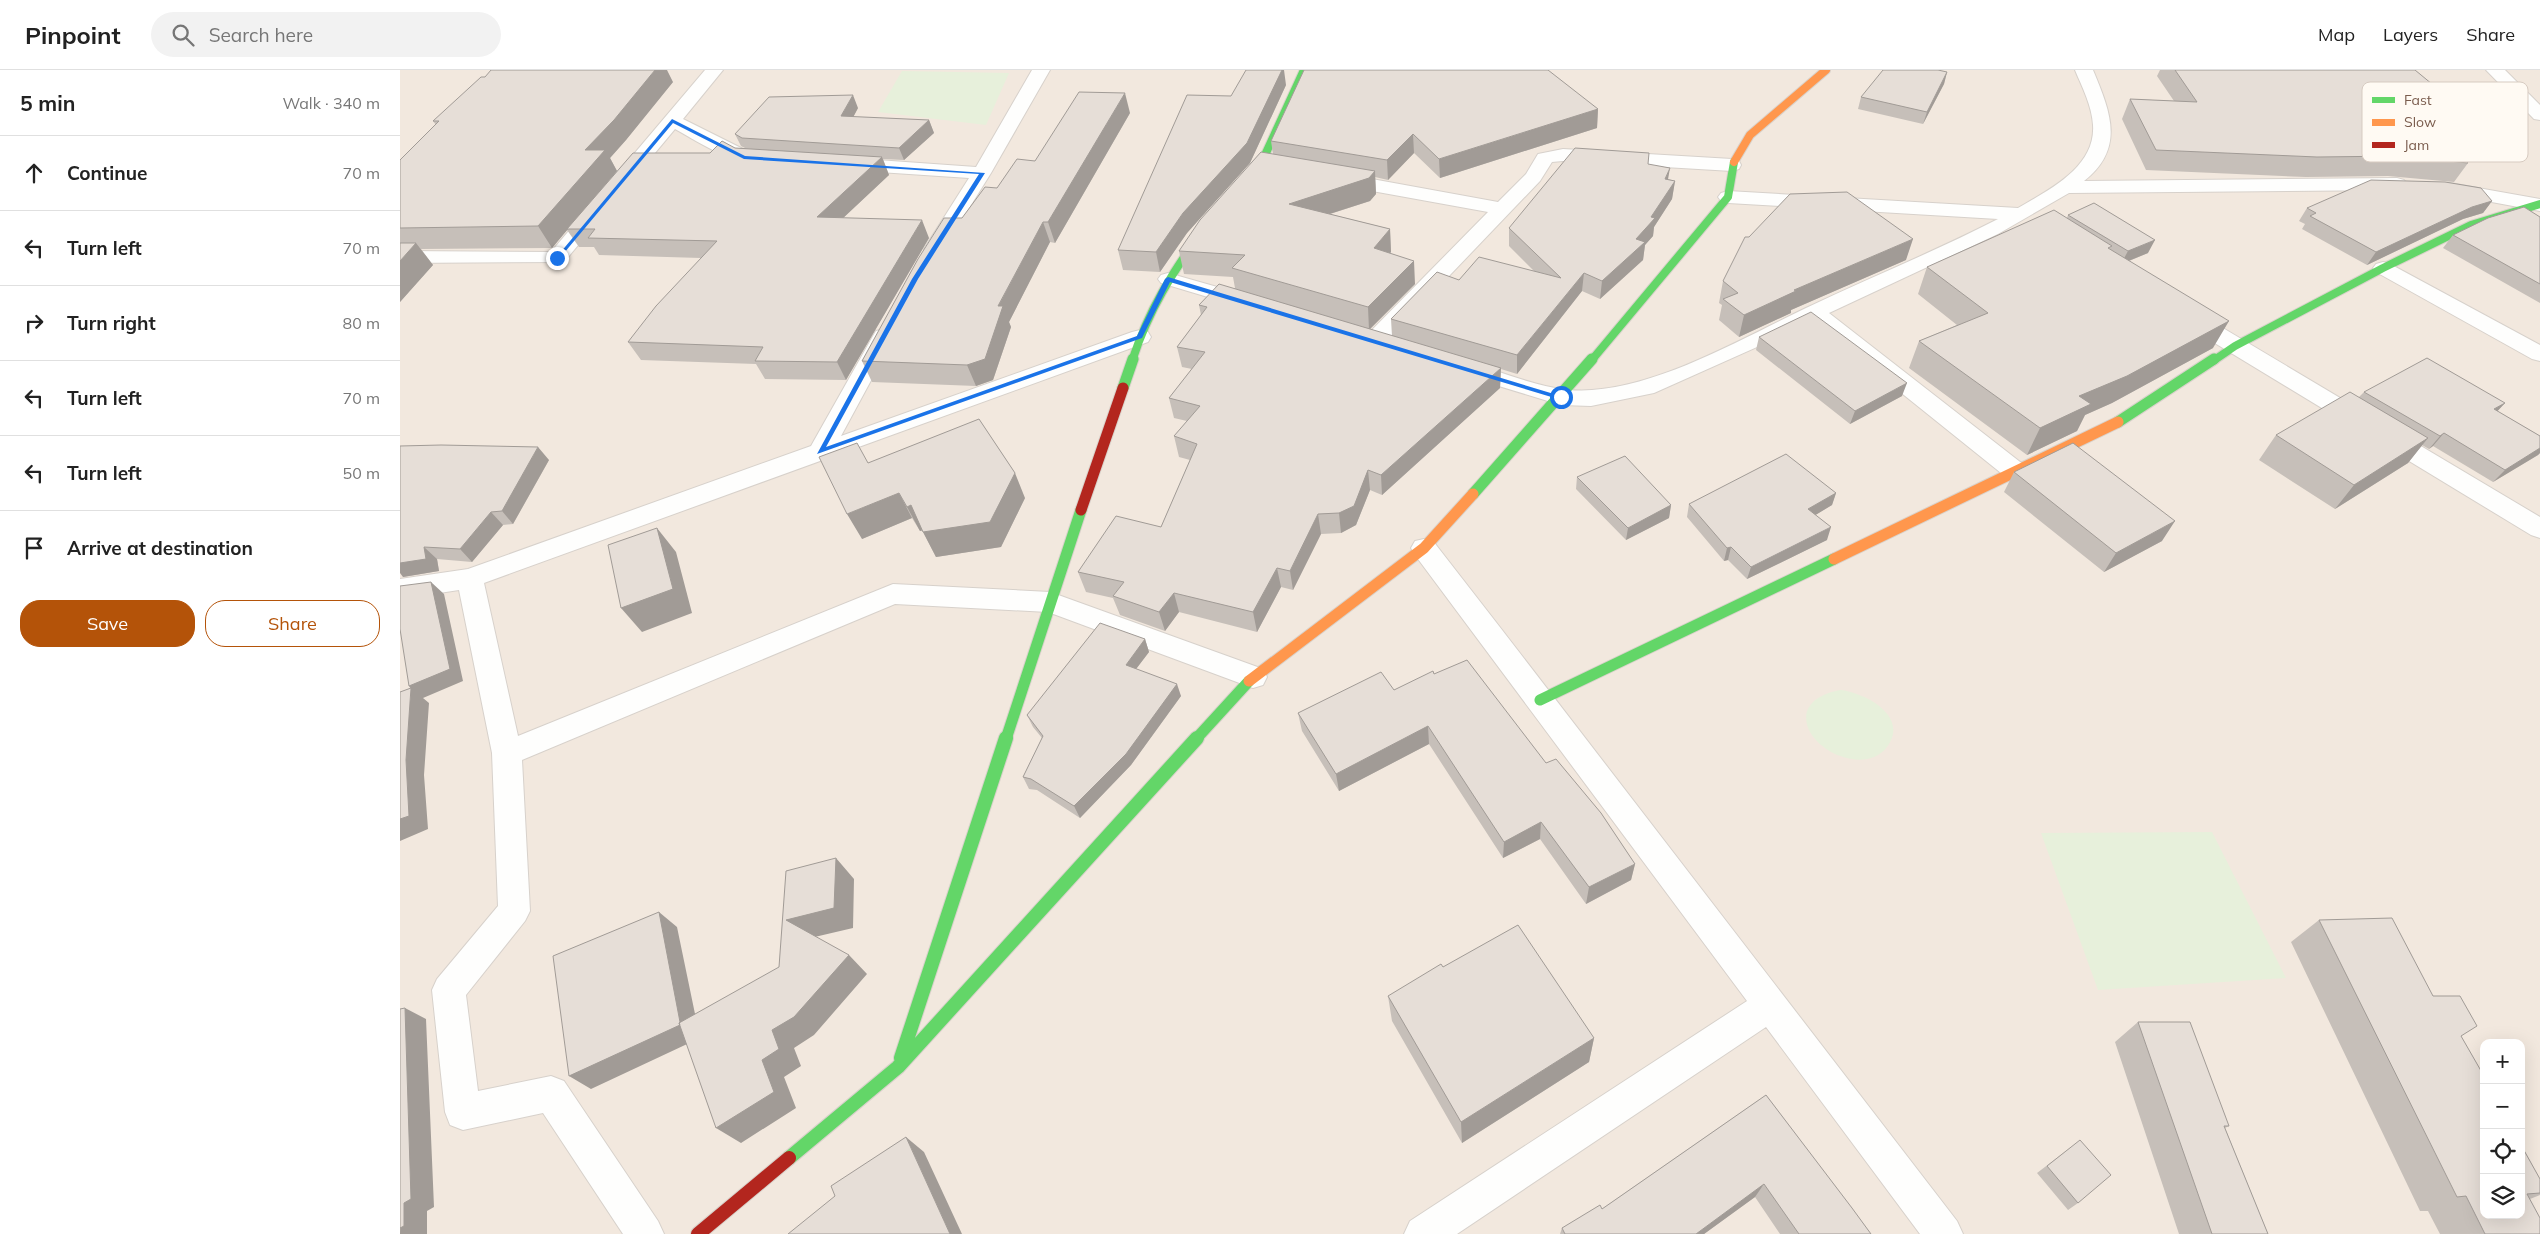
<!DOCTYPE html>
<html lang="en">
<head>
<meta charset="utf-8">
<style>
  :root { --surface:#fff; --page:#f2f2f2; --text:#222; --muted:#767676; --line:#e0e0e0; --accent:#b45309 }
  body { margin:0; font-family:Mulish,sans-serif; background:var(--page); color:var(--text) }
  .controls { position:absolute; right:15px; bottom:15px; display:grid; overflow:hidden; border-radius:10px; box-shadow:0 5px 20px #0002 }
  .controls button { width:45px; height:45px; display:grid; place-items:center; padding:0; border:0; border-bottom:1px solid var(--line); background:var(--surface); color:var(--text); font:25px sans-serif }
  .stop { position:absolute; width:15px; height:15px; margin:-11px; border:4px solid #1a73e8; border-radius:50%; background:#fff }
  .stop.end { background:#1a73e8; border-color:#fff; box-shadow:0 1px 5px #0008 }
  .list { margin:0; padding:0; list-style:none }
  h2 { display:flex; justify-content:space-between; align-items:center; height:65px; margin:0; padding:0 20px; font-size:21px }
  h2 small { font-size:16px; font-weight:400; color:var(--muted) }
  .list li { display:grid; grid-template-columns:32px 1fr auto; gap:15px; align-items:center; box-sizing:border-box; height:75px; padding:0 20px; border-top:1px solid var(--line) }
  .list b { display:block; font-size:19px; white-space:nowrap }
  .list em { font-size:16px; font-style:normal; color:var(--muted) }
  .actions { display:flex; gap:10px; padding:15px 20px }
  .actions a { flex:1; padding:11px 0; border:1px solid var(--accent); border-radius:20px; text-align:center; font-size:18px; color:var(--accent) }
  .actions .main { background:var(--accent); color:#fff }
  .icon { flex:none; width:28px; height:28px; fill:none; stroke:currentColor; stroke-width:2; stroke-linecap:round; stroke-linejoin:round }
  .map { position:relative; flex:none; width:2140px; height:1164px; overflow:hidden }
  header { display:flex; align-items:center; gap:30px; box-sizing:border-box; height:70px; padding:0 25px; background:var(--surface); border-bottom:1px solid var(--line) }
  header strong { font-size:24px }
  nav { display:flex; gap:28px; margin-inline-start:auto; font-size:18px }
  .search { width:350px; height:45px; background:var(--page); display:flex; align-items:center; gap:12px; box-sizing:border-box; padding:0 18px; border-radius:28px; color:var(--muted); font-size:19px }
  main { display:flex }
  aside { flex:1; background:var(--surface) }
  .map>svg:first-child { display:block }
</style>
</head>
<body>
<header>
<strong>Pinpoint</strong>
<div class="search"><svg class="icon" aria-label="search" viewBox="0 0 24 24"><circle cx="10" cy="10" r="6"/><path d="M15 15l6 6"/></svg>Search here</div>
<nav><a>Map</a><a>Layers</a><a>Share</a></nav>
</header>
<main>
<aside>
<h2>5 min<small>Walk · 340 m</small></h2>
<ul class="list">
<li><svg class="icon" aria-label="ahead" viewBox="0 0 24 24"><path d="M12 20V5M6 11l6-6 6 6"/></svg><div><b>Continue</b></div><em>70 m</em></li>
<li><svg class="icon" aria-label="left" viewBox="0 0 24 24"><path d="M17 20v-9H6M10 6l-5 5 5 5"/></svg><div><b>Turn left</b></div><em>70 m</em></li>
<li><svg class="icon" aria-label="right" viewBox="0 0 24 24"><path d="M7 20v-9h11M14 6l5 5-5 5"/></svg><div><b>Turn right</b></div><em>80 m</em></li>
<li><svg class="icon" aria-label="left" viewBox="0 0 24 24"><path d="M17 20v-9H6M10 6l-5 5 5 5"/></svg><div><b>Turn left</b></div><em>70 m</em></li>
<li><svg class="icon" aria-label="left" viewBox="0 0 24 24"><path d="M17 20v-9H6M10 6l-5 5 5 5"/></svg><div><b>Turn left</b></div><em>50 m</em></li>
<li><svg class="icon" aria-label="arrive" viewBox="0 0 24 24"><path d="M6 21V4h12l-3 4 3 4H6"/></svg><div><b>Arrive at destination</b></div></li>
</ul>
<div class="actions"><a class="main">Save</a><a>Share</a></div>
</aside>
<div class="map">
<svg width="2140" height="1164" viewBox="0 0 2140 1164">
  <rect width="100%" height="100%" fill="#f9f5f0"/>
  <path fill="#f2e8de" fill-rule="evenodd" d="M0,0H2140V1164H0ZM2084,973H2121V1145H2084Z"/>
  <path fill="#e7f0db" d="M502,1L609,3L586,55L478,42Z
    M1441,620C1465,623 1510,646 1487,677C1467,703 1421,685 1409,660C1398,635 1421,623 1441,620Z
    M1812,762L1886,908L1698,920L1641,763Z"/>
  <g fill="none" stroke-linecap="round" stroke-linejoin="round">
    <defs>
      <path id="street" d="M305,0H323L283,49L349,82L358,84L360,88L358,92C336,97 295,70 275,59L164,192L0,193V181L151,182Z
        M632,0H650L591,103L541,183L534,185L527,183L524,179L569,108L449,100L442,98L440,94L442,90L449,88L576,97Z
        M1675,0H1693C1710,41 1726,78 1684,111L1997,108L2004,110L2007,114L2004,118L1997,120L1669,123L1598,164L1429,243L1624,395L1627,401L1624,407L1615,409L1606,407L1413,252L1254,323L1191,336L1161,335L1056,303L1053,298L1056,293L1064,291C1105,302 1149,324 1192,320C1263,315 1343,268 1406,238C1469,208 1536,181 1598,149L1328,133L1321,131L1318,127L1321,123L1328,121L1618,138C1649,120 1696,97 1693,55C1692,36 1682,17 1675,0Z
        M2086,0H2105L2140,35V50L2134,49Z
        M1163,79L1332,89L1339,91L1341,95L1339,99L1332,101L1163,91L1152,92L1140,111L982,276L974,278L966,276L963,271L966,266L1088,142L939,115L932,113L930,109L932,105L939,103L1098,132L1126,104L1138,84Z
        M2050,113L2140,129V141L2043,123L2040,119L2043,115Z
        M1983,192L1990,194L2140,275V291L2132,289L1976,202L1973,198L1976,194Z
        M768,203L856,228L859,233L856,238L848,239L761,213L758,209L761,205Z
        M1788,240L1796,242L2140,447V468L2131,465L1780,252L1777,247L1780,242Z
        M484,259L492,261L495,266L441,366L732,262L740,260L748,262L751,267L748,272L84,513L118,666L493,514L650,522L863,599L867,607L863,615L853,618L648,542L495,534L122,690L130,841L125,851L66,925L78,1021L151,1006L164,1011L258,1151L264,1164H223L143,1043L63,1060L50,1055L45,1042L32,920L37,909L98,836L92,683L59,520L0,529V509L68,499L411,376L473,266L476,261Z
        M1024,469L1033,471L1099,556L1557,1151L1563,1164H1520L1366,957L1057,1164H1004L1010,1151L1347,931L1015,485L1011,478L1015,471Z"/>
      <path id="fast-far2" d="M845,113L860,96L904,0
        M732,291C749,239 772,203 803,160
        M1191,291L1328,127L1334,92
        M1813,291L1835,276L1983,198L2071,155L2140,134"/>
      <path id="fast-far1" d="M723,318L733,289
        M1718,352L1814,289
        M1073,424L1192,289
        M1140,630L1434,489
        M606,669L681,440
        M796,669L849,611"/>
      <path id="fast" d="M501,988L606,668
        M389,1088L498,997L797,668"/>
      <path id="slow-far1" d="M1334,92L1350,65L1426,0"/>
      <path id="slow" d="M1434,489L1718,352
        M849,611L1024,478L1073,424"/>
      <path id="jam-far1" d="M681,440L723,318"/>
      <path id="jam" d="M298,1164L389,1088"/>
    </defs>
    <use href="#street" stroke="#d7d1cb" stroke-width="2"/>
    <use href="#fast-far2" stroke="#d9d2cb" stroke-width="10"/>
    <use href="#fast-far1" stroke="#d9d2cb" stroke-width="13"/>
    <use href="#fast" stroke="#d9d2cb" stroke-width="16"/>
    <use href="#slow-far1" stroke="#d9d2cb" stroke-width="10"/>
    <use href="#slow" stroke="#d9d2cb" stroke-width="13"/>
    <use href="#jam-far1" stroke="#d9d2cb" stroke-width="13"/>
    <use href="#jam" stroke="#d9d2cb" stroke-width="16"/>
    <use href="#street" fill="#fefefd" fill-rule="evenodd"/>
    <use href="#fast-far2" stroke="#63d668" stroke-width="8"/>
    <use href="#fast-far1" stroke="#63d668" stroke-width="11"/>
    <use href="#fast" stroke="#63d668" stroke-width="14"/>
    <use href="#slow-far1" stroke="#ff974d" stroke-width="8"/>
    <use href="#slow" stroke="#ff974d" stroke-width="11"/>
    <use href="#jam-far1" stroke="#b3261e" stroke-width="11"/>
    <use href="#jam" stroke="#b3261e" stroke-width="14"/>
  </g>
  <path fill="#c6bfb9" d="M1760,0H2015L2061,38L2048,57H2034L2068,93L2054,112L1988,106L1906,107L1746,100L1722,49L1730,29L1774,31L1757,6Z
    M1547,2L1544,14L1523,54L1458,39L1461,27Z
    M273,12L226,70L210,88L217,101L310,83L335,78H345L341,76L335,64L458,38L453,47L529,50L534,63L504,90L483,89L489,105L443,148L529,168L446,310L365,309L356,294L241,290L228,272L301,188L199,185L194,177H179L167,160L152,178L21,179L33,195L0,232V90L36,55L33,51Z
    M886,15L850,93L787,163L760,202L723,200L718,180L831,26Z
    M1198,39L1197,58L1040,108L1014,83L988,110L975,107L976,124L970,131L930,144L990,159L991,182L990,183L1015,214L970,259L992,266L991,249L1059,210L1134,201L1109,176V158L1248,94L1268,109L1275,111L1272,129L1254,157L1253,166L1245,175L1243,190L1200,229L1182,221L1117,304L1101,299L1100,318L982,425L970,420L956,455L941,463L921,464L893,520L881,517L857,562L779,542L765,561L720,545L713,528L686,522L678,502L761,457L790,390L779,387L774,366L787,351L774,348L769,328L792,299L782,297L777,277L801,245L799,235L835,218L833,207L784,204L779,181L873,84L871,71Z
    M730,43L655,173L650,172L609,252L611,257L593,310L576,316L472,312L462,291L562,148L597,118L635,91Z
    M2092,131L2083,143L2063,149L1967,195L1902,159L1905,154L1899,151L1907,138Z
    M1668,145L1748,183L1729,191L1813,278L1712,333L1685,345L1677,361L1627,385L1509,298L1519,271L1557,255L1518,224L1527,197L1667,148Z
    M2140,147V233L2043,178L2053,165Z
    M1506,190L1391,240V243L1339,267L1319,250L1322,235L1319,233L1323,211Z
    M1359,267L1502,326L1450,354L1356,280Z
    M1964,322L2105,333L2097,341L2140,366V383L2138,385L2093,412L2033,376L2029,379L2022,375L2008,393L1935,439L1859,390L1876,365L1959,327Z
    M0,376L149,390L113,454L103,455L72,492L37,489L39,501L3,507Z
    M468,393L625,428L601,477L536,487L522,460L520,461L512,448L462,469Z
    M1614,402L1762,471L1704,502L1604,422Z
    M1177,407L1271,435L1269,448L1226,470L1176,419Z
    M1436,423L1432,435L1415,445L1427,470L1347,509L1328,490L1324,491L1287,447L1289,434Z
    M745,569L749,582L736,599L781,626L731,695L680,748L637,720L629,719L623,707L642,668L633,657L627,645Z
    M1034,604L1146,693L1235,794L1231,810L1186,834L1140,769L1103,788L1029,674L939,721L902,661L898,643L994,620Z
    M1919,850L2033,926L2061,966L2140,1109V1125L2130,1129L2140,1164H2040L2028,1141H2020L1891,872Z
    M988,926L1194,968L1189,992L1062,1073L992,951Z
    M1738,952L1829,1056L1825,1058L1868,1164H1779L1715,972Z
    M1366,1025L1471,1164H1380L1355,1127L1304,1164H1160L1162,1158L1202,1139Z
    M1670,1078L1678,1133L1668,1140L1637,1103Z"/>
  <path fill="#a19b96" d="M255,0H267L273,12L226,70L210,88L217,101L152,178L138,156L185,80Z
    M882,0H884L886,15L850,93L787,163L760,202L756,182Z
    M1547,2L1544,14L1523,54L1527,42Z
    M725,23L730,43L655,173L648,152Z
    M453,25L458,38L447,59L441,46Z
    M1198,39L1197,58L1040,108L1039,89Z
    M529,50L534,63L504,90L499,78Z
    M1013,64L1014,83L988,110L987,90Z
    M482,87L489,105L425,165L417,147Z
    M1270,98L1267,115L1265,109Z
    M975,101L976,124L970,131L892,156L889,134Z
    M1275,111L1272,129L1254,157L1253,166L1245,175L1243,190L1200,229L1202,211L1251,147Z
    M2092,131L2083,143L2063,149L1967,195L1976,182L2072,137Z
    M522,150L529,168L446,310L437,292Z
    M643,152L650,172L609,252L611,257L593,310L576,316L567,295Z
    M990,159L991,182L975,201L974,178Z
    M1513,169L1506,190L1391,240V243L1339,267L1344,245L1394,220Z
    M1755,170L1748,183L1721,194L1728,181Z
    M16,173L33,195L0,232V191Z
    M1014,191L1015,214L969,260L968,237Z
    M1184,203L1182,221L1117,304V285Z
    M1829,251L1813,278L1712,333L1685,345L1677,361L1627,385L1640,358L1679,326Z
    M1101,298L1100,318L982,425L981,405Z
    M1507,313L1502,326L1450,354L1455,341Z
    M2105,333L2093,346L2094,339Z
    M2044,363L2033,376L2029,379L2040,366Z
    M2028,368L2008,393L1935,439L1954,415Z
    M138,377L149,390L113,454L102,441Z
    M2140,378V383L2138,385L2093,412L2105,400Z
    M968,400L970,420L956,455L941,463L939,443Z
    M615,403L625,428L601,477L536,487L523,462Z
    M499,423L512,448L462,469L447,444Z
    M1436,423L1432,435L1404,452L1408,439Z
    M511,435L524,460L520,461L507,437Z
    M1271,435L1269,448L1226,470L1228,458Z
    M91,442L103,455L72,492L60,479Z
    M918,444L921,464L893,520L890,501Z
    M1775,451L1762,471L1704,502L1716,483Z
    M1431,457L1427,470L1347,509L1351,497Z
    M257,458L276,482L292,543L242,562L221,538Z
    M24,477L37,489L39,501L3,507L0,503V493Z
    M1331,477L1328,490L1324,491L1327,478Z
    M877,498L881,517L857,562L853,542Z
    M31,512L44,524L63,611L23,628L29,633L24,705L28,759L0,771V749L11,619L9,616Z
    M774,523L779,542L765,561L759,542Z
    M745,569L749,582L730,607L726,595Z
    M777,614L781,626L731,695L680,748L674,736Z
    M1028,656L1029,674L939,721L936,704Z
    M1141,752L1140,769L1103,788L1104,772Z
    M436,788L454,809L453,858L406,869L386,850Z
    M1235,794L1231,810L1186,834L1189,817Z
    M259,842L277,857L300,968L191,1019L169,1006Z
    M449,885L467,904L414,965L394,978L401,996L384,1007L396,1038L341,1073L316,1058L362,990L372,960Z
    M5,938L26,949L34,1137L27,1141V1164H0Z
    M1194,968L1189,992L1062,1073L1061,1052Z
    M506,1067L524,1082L562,1164H550Z
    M1364,1114L1355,1127L1304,1164H1296Z"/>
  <path fill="#e6ded7" stroke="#a19b96" d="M91,0H255L214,50L185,80H205L138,156L0,158V90L39,51H33L81,7H85Z
    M846,0H882L847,73L783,143L756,182L718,180L787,25L831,26Z
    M904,0H1148L1198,39L1039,89L1013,64L987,90L871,71Z
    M1483,0H1538L1547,2L1527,42L1461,27Z
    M1775,0H2015L2061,38L2015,36L2068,93L2001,86L1917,87L1756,80L1730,29L1797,32Z
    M679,22L725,23L648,152H643L598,236H603L585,289L567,295L462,291L518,189L544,148H562L585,117L597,118L617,89L635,91Z
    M453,25L441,46L529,50L499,78L342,68L335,64L369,27Z
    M322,71L335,78L482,87L417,147L522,150L437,292L355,291L363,277L228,272L256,236L317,171L188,168L195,159H167L233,83H310Z
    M1175,78L1249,83L1248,94L1270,98L1265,109L1275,111L1251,147L1255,148L1236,169L1245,172L1202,211L1184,203L1117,285L991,249L1037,202L1059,210L1079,187L1161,208L1109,158Z
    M861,82L975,101L969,108L889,134L990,159L974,178L1014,191L968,237L832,198L845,185L779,181L800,150Z
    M1971,110L2045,112L2081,118L2092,131L2072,137L1976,182L1910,146L1916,143L1907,138Z
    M1447,122L1513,169L1394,220L1396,221L1344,245L1323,229L1338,223L1323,211L1345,167H1349L1390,124Z
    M1694,133L1755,170L1728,181L1668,145Z
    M2124,137L2140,147V214L2053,165L2088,148Z
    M1654,140L1712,176L1708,178L1829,251L1727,306L1679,326L1691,334L1640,358L1519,271L1588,243L1527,197Z
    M0,173H16L0,191Z
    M819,214L1101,298L981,405L968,400L954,436L939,443L918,444L890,501L877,498L853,542L774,523L759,542L713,526L724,512L678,502L716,446L761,457L797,374L774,366L800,336L769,328L805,282L777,277L807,237L799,235Z
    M1411,242L1507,313L1455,341L1359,267Z
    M2027,288L2105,333L2094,339L2140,366V378L2105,400L2044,363L2040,366L1964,322Z
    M1950,322L2028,368L1954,415L1876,365Z
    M579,349L615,403L590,452L523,462L511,435L507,437L499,423L447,444L419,387L457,373L468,393Z
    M1673,373L1775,451L1716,483L1614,402Z
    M41,375L138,377L102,441L91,442L60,479L24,477L26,489L0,493V376Z
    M1386,384L1436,423L1408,439L1431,457L1351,497L1331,477L1327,478L1289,434Z
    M1225,386L1271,435L1228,458L1177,407Z
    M257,458L273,519L221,538L208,475Z
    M31,512L50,599L9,616L0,559V516Z
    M700,553L745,569L726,595L777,614L726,684L674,736L631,709L623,707L643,666L627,645Z
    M1067,590L1146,693L1156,689L1201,743L1235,794L1189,817L1141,752L1104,772L1028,656L936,704L898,643L981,602L994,620L1033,601L1034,604Z
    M11,618L6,690L9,746L0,749V622Z
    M436,788L434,838L386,850L449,885L394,947L372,960L379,979L362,990L374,1022L316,1058L279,953L379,897L386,801Z
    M259,842L280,952L279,953L280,955L169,1006L153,886Z
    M1992,848L2033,926H2060L2077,956L2061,966L2084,1006V1145H2121V1075L2140,1109V1123L2127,1124L2140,1148V1164H2085L2066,1126L2057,1127L1919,850Z
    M1118,855L1194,968L1061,1052L988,926L1041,894L1043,897Z
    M5,938L11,1129L4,1133V1156L0,1158V939Z
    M1738,952H1790L1829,1056H1824L1868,1164H1812Z
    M1366,1025L1452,1138L1471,1164H1399L1364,1114L1296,1164H1165L1162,1158L1200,1135L1202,1139Z
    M506,1067L550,1164H388L435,1126L431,1116Z
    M1680,1070L1711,1105L1678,1133L1647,1096Z"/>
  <path fill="#1a73e8" d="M272,49L345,86L585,103L518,209L426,377L737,266L765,209L768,207L1164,327L1158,329L770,212L742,268L417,384L512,209L579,104L344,89L273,53L159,189H155Z"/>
  <rect x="1962" y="12" width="166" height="80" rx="8" fill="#fffaf3" stroke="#d7cbc1" stroke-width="1"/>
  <rect x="1972" y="27" width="23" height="6" fill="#63d668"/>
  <rect x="1972" y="49" width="23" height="7" fill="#ff974d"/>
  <rect x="1972" y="72" width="23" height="6" fill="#b3261e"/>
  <g font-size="14" fill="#7a5c4d">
    <text x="2004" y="35">Fast</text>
    <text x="2004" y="57">Slow</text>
    <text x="2004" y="80">Jam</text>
  </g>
</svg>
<div class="controls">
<button>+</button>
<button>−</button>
<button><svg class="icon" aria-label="locate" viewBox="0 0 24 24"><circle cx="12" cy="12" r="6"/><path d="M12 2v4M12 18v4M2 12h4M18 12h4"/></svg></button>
<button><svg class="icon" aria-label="layers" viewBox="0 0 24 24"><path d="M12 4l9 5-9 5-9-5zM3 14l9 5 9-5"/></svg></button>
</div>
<div class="stop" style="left:1161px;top:327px"></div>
<div class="stop end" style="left:157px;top:188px"></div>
</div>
</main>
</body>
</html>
